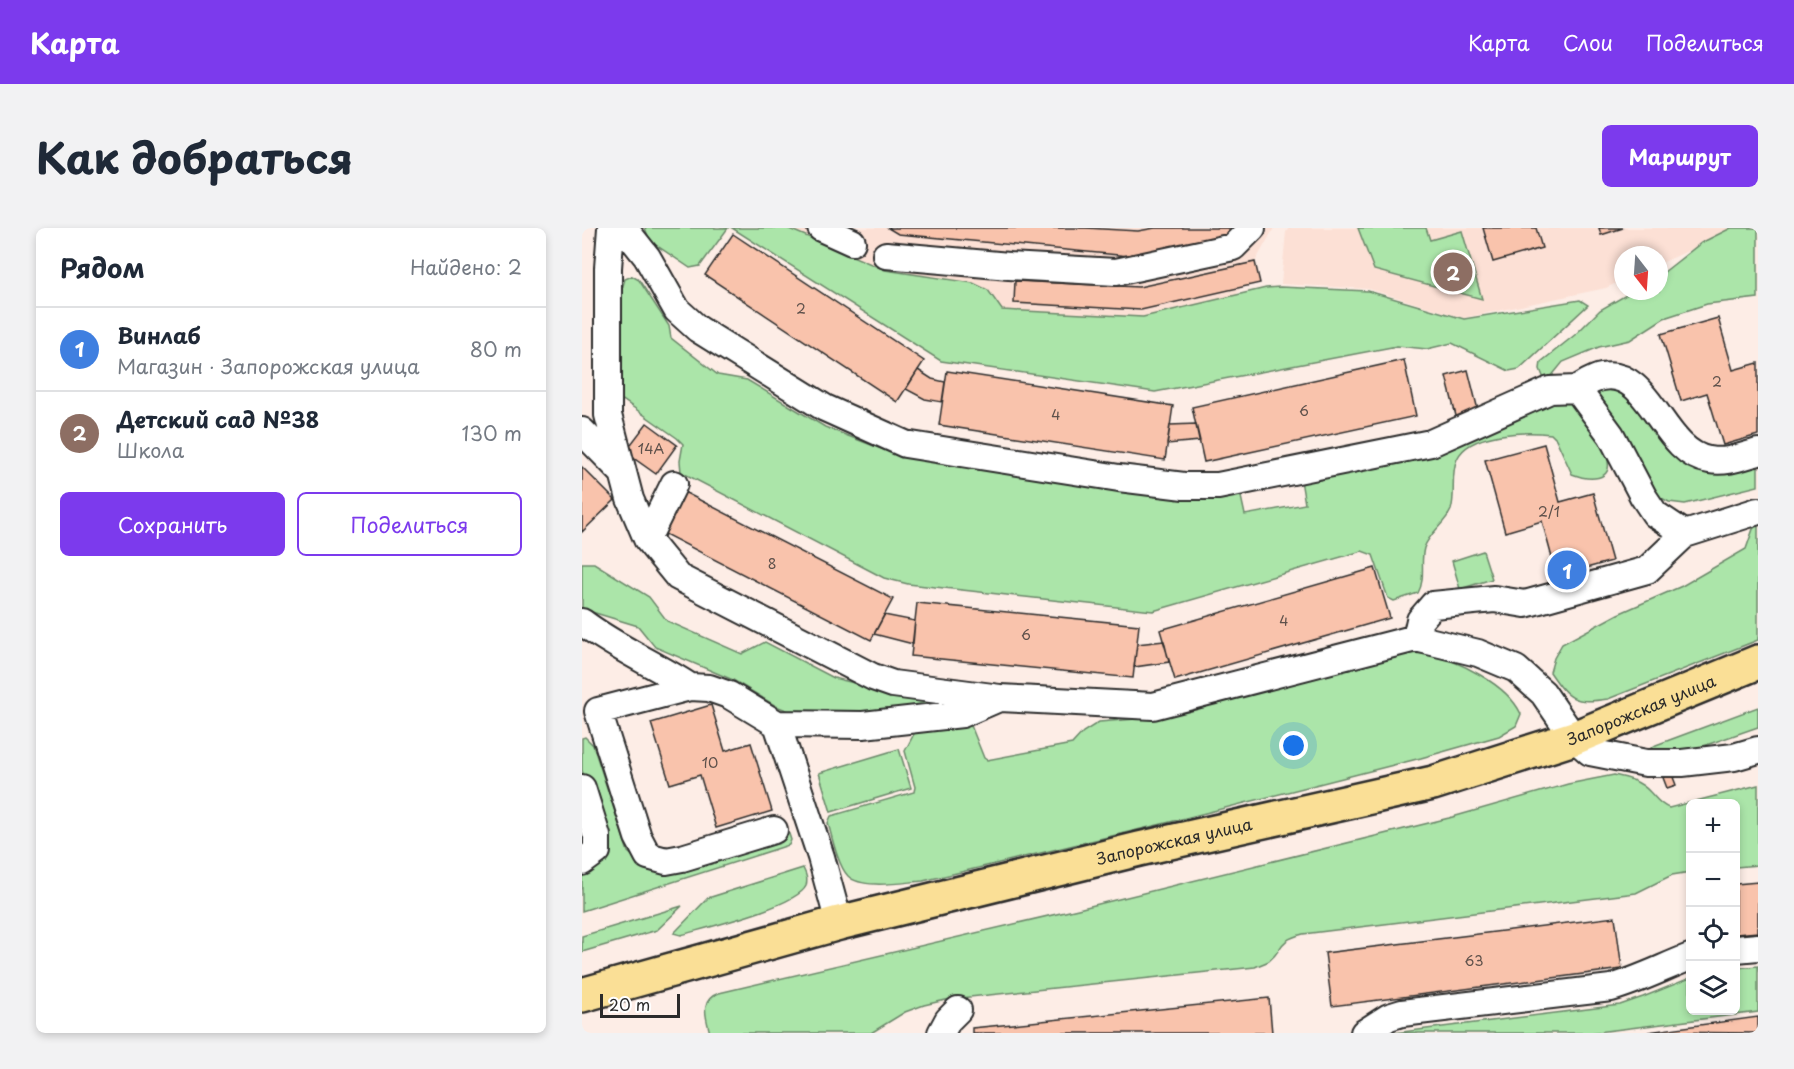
<!DOCTYPE html>
<html lang="ru">
<head>
<meta charset="utf-8">
<style>
  :root { --surface:#fff; --page:#f2f2f3; --text:#1f2937; --muted:#747a83; --line:#e0e1e3; --accent:#7c3aed }
  body { margin:0; font-family:"Playpen Sans",sans-serif; background:var(--page); color:var(--text) }
  .controls { position:absolute; right:18px; bottom:18px; display:grid; overflow:hidden; border-radius:9px; box-shadow:0 3px 9px #0003 }
  .controls button { width:54px; height:54px; display:grid; place-items:center; padding:0; border:0; border-bottom:2px solid var(--line); background:var(--surface); color:var(--text); font:30px sans-serif }
  .compass { position:absolute; left:1032px; top:18px; width:54px; height:54px; border-radius:50%; background:var(--surface); box-shadow:0 3px 9px #0003; rotate:163deg }
  .scale { position:absolute; left:18px; bottom:15px; width:80px; box-sizing:border-box; padding-left:6px; border:3px solid #2b2b2b; border-top:0; font-size:16px; line-height:21px; white-space:nowrap; color:#2b2b2b; -webkit-text-stroke:4px #fff; paint-order:stroke }
  .you { position:absolute; left:712px; top:518px; width:21px; height:21px; margin:-15px; border:4px solid #fff; border-radius:50%; background:#1a73e8; box-shadow:0 0 0 9px #1a73e833 }
  .badge { display:grid; place-items:center; width:39px; height:39px; border-radius:50%; background:var(--accent); color:#fff; font-size:20px; font-weight:700 }
  .pin { position:absolute; translate:-50% -50%; border:3px solid #fff; box-shadow:0 2px 6px #0006 }
  .list { margin:0; padding:0; list-style:none }
  h2 { display:flex; justify-content:space-between; align-items:center; height:78px; margin:0; padding:0 24px; font-size:26px }
  h2 small { font-size:20px; font-weight:400; color:var(--muted) }
  .list li { display:grid; grid-template-columns:39px 1fr auto; gap:18px; align-items:center; box-sizing:border-box; height:84px; padding:0 24px; border-top:2px solid var(--line) }
  .list b { display:block; font-size:22px; white-space:nowrap }
  .list p { margin:0; font-size:20px; white-space:nowrap; color:var(--muted) }
  .list em { font-size:20px; font-style:normal; color:var(--muted) }
  .actions { display:flex; gap:12px; padding:18px 24px }
  .actions a { flex:1; padding:14px 0; border:2px solid var(--accent); border-radius:9px; text-align:center; font-size:21px; color:var(--accent) }
  .actions .main { background:var(--accent); color:#fff }
  .icon { flex:none; width:33px; height:33px; fill:none; stroke:currentColor; stroke-width:2; stroke-linecap:round; stroke-linejoin:round }
  .map { position:relative; flex:none; width:1176px; height:805px; overflow:hidden; border-radius:9px }
  header { display:flex; align-items:center; gap:36px; box-sizing:border-box; height:84px; padding:0 30px; background:var(--accent); color:#fff }
  header strong { font-size:28px }
  nav { display:flex; gap:33px; margin-inline-start:auto; font-size:21px }
  .intro { display:flex; align-items:center; justify-content:space-between; box-sizing:border-box; height:144px; padding:0 36px }
  h1 { margin:0; font-size:42px }
  .button { padding:15px 27px; border-radius:9px; background:var(--accent); color:#fff; font-size:21px; font-weight:700 }
  main { display:flex; gap:36px; padding:0 36px }
  aside { flex:1; background:var(--surface); border-radius:9px; box-shadow:0 3px 9px #0003 }
  .map>svg:first-child { display:block }
</style>
</head>
<body>
<header>
<strong>Карта</strong>
<nav><a>Карта</a><a>Слои</a><a>Поделиться</a></nav>
</header>
<div class="intro"><h1>Как добраться</h1><a class="button">Маршрут</a></div>
<main>
<aside>
<h2>Рядом<small>Найдено: 2</small></h2>
<ul class="list">
<li><span class="badge" style="background:#3f7fe0">1</span><div><b>Винлаб</b><p>Магазин · Запорожская улица</p></div><em>80 m</em></li>
<li><span class="badge" style="background:#8d6e63">2</span><div><b>Детский сад №38</b><p>Школа</p></div><em>130 m</em></li>
</ul>
<div class="actions"><a class="main">Сохранить</a><a>Поделиться</a></div>
</aside>
<div class="map">
<svg width="1176" height="805" viewBox="0 0 1176 805">
  <rect width="100%" height="100%" fill="#fdede6"/>
  <filter id="ink" filterUnits="userSpaceOnUse"><feTurbulence type="fractalNoise" baseFrequency=".0167" numOctaves="2"/><feDisplacementMap in="SourceGraphic" scale="12" xChannelSelector="R" yChannelSelector="G"/><feConvolveMatrix kernelMatrix="1 2 1 2 8 2 1 2 1" color-interpolation-filters="sRGB"/></filter>
  <g filter="url(#ink)">
    <path fill="#fce0d5" d="M207,0H692L654,68L568,100L402,92L278,52Z
      M707,0H1157L1077,36V27H1041V52L1024,60L882,90L787,61L699,56L704,4Z"/>
    <path fill="#abe5a9" stroke="#6b886a" stroke-width="1.5" d="M63,0H146L118,38L108,40L68,13Z
      M150,0H205L303,42L391,55L406,62L420,82L561,89L684,60L698,59L786,63L882,91L998,72L1006,77L937,141L927,143L870,115L845,121L815,118L573,164L359,133Z
      M776,0H844L848,12L880,3L900,71L792,42Z
      M1149,0H1176V70L1125,76L1082,90L1048,112L1017,119L981,134L968,150L962,151L958,141L959,134L994,106L1018,82L1051,63H1077V48L1119,15Z
      M50,48L57,52L87,98L89,110L136,147L165,152L243,199L315,227L528,262L596,269L658,264L663,287L723,276L719,252L955,176L988,173C1000,184 1019,214 1025,229C1033,255 1005,252 990,246L974,211L969,206C944,203 887,204 875,231C868,247 874,266 869,282C863,296 847,305 842,320C838,334 844,351 836,365L812,373L806,370L791,327L780,323L571,383L326,356L302,350L99,244L98,233L101,216L95,210L38,170V68L43,51Z
      M1022,161L1031,162L1048,171L1075,208L1176,235V258L1103,276L1087,274L1072,266L1014,167L1015,164Z
      M1176,296V412L1026,471C992,476 987,472 968,444L972,430L980,416L1036,386L1100,358L1164,321L1171,301Z
      M901,323L910,351L878,361L870,333Z
      M0,335H12L67,369L85,393L160,426L183,414L252,450L308,464L378,474L278,485L207,483L194,478L151,452L73,419L56,398L0,381Z
      M820,425C828,426 837,425 844,426C875,431 926,457 939,486L934,498L917,508L839,530L580,596L341,653C323,654 280,662 266,648C256,638 250,609 246,595L249,588L332,564L333,559L323,523L333,504L388,495L402,530L405,532L490,516L501,504L517,494L578,489Z
      M1176,479V499L1107,523L1069,524V520L1074,517Z
      M3,509L11,517L46,624L52,629L59,630L202,605L207,606L209,612L207,617L0,683V641L19,605L0,542V510Z
      M317,521L329,560L249,584L237,545Z
      M1032,547C1046,550 1058,553 1068,564C1075,571 1077,576 1087,580L1176,557V637L1154,639V576H1108V644L1090,647L1054,665L721,706C694,713 703,720 687,733C683,735 677,737 673,739L368,771L342,777L323,784L289,805H128C124,789 117,772 137,765L496,681L867,590L986,556Z
      M221,640C224,646 226,651 224,658C215,678 123,700 99,707L92,705L126,670Z
      M100,678L75,702L0,724V708Z
      M1176,738V784L1008,805H812L1038,777L1061,769L1108,750V782H1154V740Z"/>
    <path fill="#f9c3ac" stroke="#2b2b2b" stroke-width="1.5" d="M306,0H504L556,3L573,0H661L662,5L547,28L316,6Z
      M901,0H954L960,20L911,34Z
      M1017,0H1041L1019,7Z
      M151,6L342,133L315,174L123,47Z
      M673,34L678,55L559,82L432,75L433,53L557,59Z
      M1136,90L1151,142L1176,135V207L1141,217L1125,165L1099,173L1079,106Z
      M822,132L834,188L622,234L610,179Z
      M336,142L350,151L363,154L360,174L343,171L324,161Z
      M886,142L897,186L875,192L864,148Z
      M365,143L591,178L583,232L357,197Z
      M65,195L95,217L74,246L43,224Z
      M614,196L618,213L585,216L588,197Z
      M962,216L978,274L1011,265L1030,333L975,348L960,293L923,304L903,232Z
      M0,239L33,272L0,304Z
      M102,264L311,371L289,412L81,305Z
      M793,340L808,390L593,452L578,402Z
      M335,375L557,397L551,450L329,428Z
      M302,387L333,393L331,416L292,406Z
      M582,413L587,434L552,439L555,416Z
      M129,477L143,523L169,515L190,583L134,600L118,547L88,556L69,495Z
      M1089,544L1094,557L1085,560L1080,547Z
      M1176,654V704L1154,706V656Z
      M1033,689L1040,741L750,778L743,725Z
      M687,770L690,805H390V800Z
      M1176,789V805L1066,804Z"/>
    <g fill="none" stroke-linecap="round" stroke-linejoin="round">
      <defs>
        <path id="minor" d="M29,0L26,40V187L48,271L65,311L96,349L291,449L311,456L418,470L571,478L834,410L896,425L934,441L961,465L992,510L1008,524L1064,535H1100L1152,529L1176,522
          M42,0L65,29L95,82L116,101L243,180L323,216L537,250L602,258H636L849,215L968,162L995,161L1029,207L1061,268L1073,286L1103,306L1176,283
          M239,0L270,14
          M304,27L427,38L534,44L651,19L670,0
          M995,161C1002,157 1012,150 1020,149C1068,139 1080,225 1127,232C1144,235 1159,229 1176,224
          M0,203L39,243
          M65,311L92,256
          M0,394C34,420 73,436 108,459
          M834,410L838,392L851,377L912,371L943,376L1065,342L1103,306
          M195,496L239,629L257,695
          M0,560L15,608V623L0,634
          M192,602L100,630L84,633L66,628L56,609L16,483L108,459L127,460L147,467L195,496L281,497L380,486L417,470
          M1154,721L1176,719
          M359,805L366,792L376,782
          M782,805L807,789L820,785L1029,760C1057,752 1082,739 1108,729"/>
        <g id="major">
          <path id="s1" d="M0,767L257,695L557,621L851,555L992,510L1176,434"/>
        </g>
      </defs>
      <use href="#minor" stroke="#2b2b2b" stroke-width="30"/>
      <use href="#major" stroke="#2b2b2b" stroke-width="38"/>
      <use href="#minor" stroke="#fff" stroke-width="26"/>
      <use href="#major" stroke="#fadf96" stroke-width="33"/>
    </g>
  </g>
  <g text-anchor="middle" stroke-width="4.5" stroke-linejoin="round" paint-order="stroke">
    <g font-size="14" fill="#5e514b">
      <text x="219" y="86">2</text>
      <text x="1135" y="159">2</text>
      <text x="722" y="188">6</text>
      <text x="474" y="192">4</text>
      <text x="69" y="226">14А</text>
      <text x="967" y="289">2/1</text>
      <text x="190" y="341">8</text>
      <text x="702" y="398">4</text>
      <text x="444" y="412">6</text>
      <text x="128" y="540">10</text>
      <text x="892" y="738">63</text>
    </g>
    <g font-size="16" fill="#2b2b2b" stroke="#fff">
      <text dy="6" stroke="none"><textPath href="#s1" startOffset="1098">Запорожская улица</textPath></text>
      <text dy="6" stroke="none"><textPath href="#s1" startOffset="612">Запорожская улица</textPath></text>
    </g>
  </g>
</svg>
<div class="controls">
<button>+</button>
<button>−</button>
<button><svg class="icon" aria-label="locate" viewBox="0 0 24 24"><circle cx="12" cy="12" r="6"/><path d="M12 2v4M12 18v4M2 12h4M18 12h4"/></svg></button>
<button><svg class="icon" aria-label="layers" viewBox="0 0 24 24"><path d="M12 4l9 5-9 5-9-5zM3 14l9 5 9-5"/></svg></button>
</div>
<svg class="compass" viewBox="-18 -18 36 36"><path d="M0-13l5 13h-10z" fill="#e53935"/><path d="M0 13l5-13h-10z" fill="#747a83"/></svg>
<div class="scale">20 m</div>
<div class="you"></div>
<div class="pin badge" style="left:985px;top:342px;background:#3f7fe0">1</div>
<div class="pin badge" style="left:871px;top:44px;background:#8d6e63">2</div>
</div>
</main>
</body>
</html>
